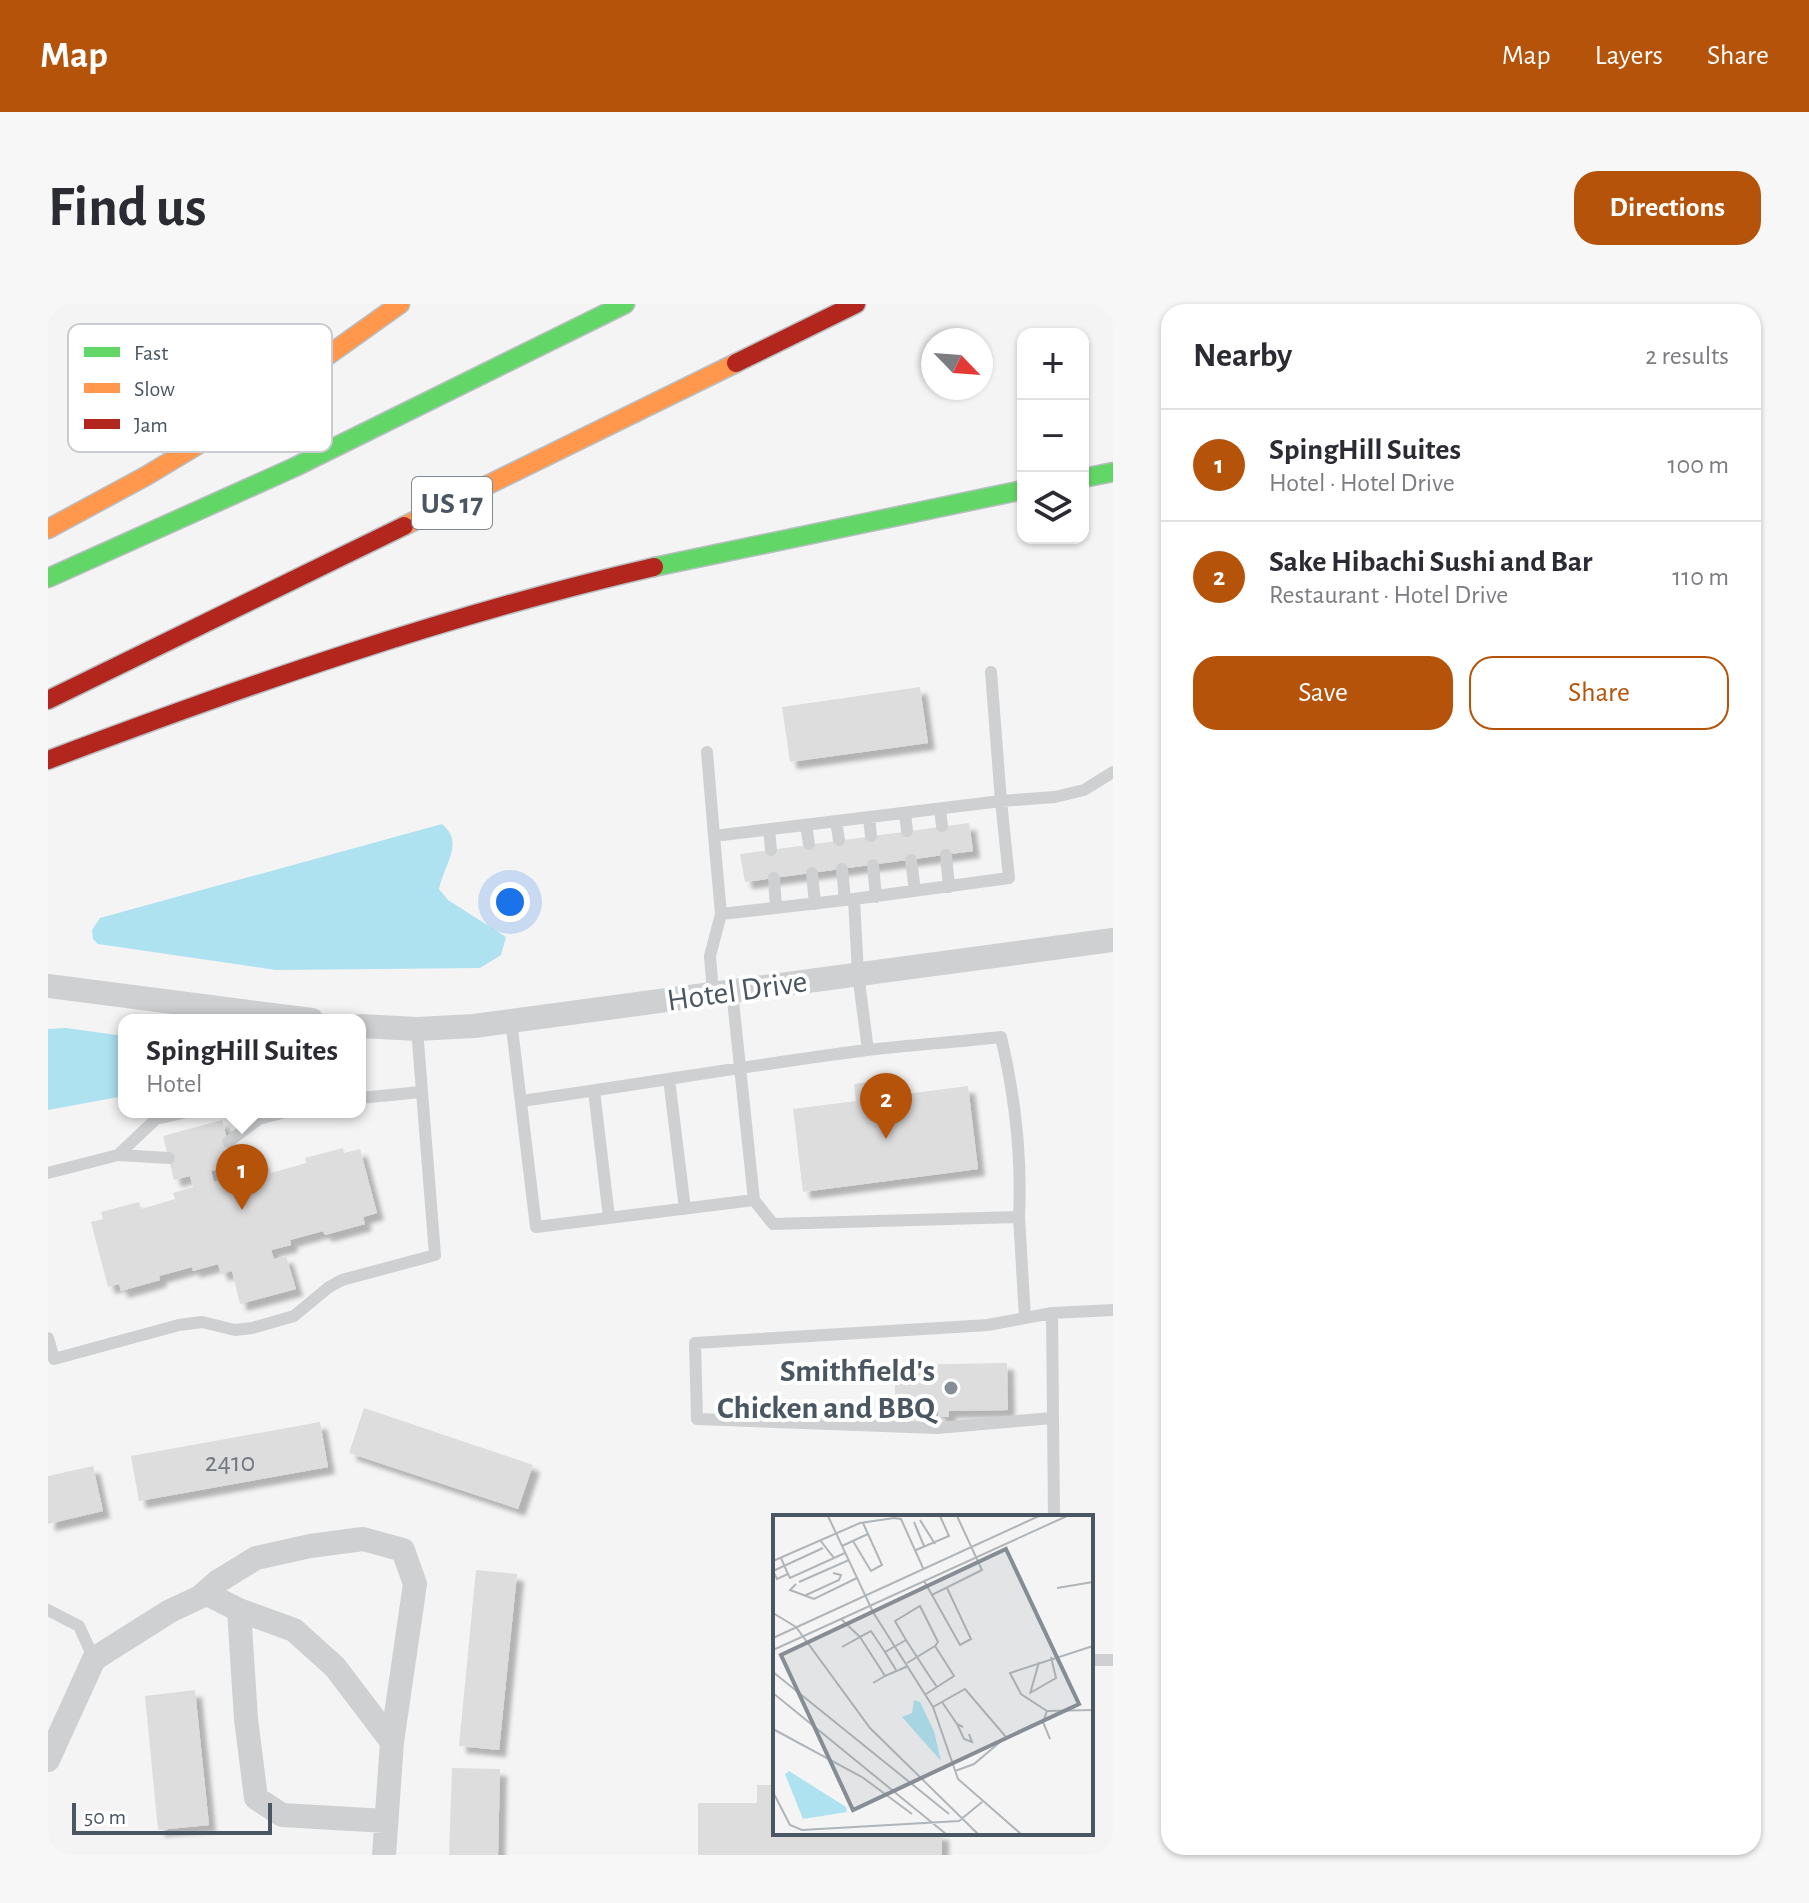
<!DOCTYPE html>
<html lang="en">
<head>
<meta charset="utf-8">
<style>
  :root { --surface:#fff; --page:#f7f7f7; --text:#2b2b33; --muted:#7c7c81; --line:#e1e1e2; --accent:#b45309 }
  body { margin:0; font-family:"Alegreya Sans",sans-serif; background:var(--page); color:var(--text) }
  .controls { position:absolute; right:24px; top:24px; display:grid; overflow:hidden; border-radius:16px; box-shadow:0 2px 6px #0004 }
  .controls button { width:72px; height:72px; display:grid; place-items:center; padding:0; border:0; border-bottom:2px solid var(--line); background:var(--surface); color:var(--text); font:40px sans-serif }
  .compass { position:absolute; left:873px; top:24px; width:72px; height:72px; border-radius:50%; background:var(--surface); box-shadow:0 2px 6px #0004; rotate:115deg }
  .scale { position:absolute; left:24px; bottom:20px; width:200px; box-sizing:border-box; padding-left:8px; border:4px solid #4a5661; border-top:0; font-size:22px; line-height:28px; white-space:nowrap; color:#4a5661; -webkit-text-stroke:6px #fff; paint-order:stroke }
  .you { position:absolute; left:462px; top:598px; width:28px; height:28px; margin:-20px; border:6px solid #fff; border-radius:50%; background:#1a73e8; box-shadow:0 0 0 12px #1a73e833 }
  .badge { display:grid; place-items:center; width:52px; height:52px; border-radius:50%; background:var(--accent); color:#fff; font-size:26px; font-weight:700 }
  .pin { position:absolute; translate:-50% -66px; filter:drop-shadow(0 2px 4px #0008) }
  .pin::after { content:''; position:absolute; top:42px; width:28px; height:24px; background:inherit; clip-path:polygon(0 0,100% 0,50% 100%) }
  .popup { position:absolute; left:70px; top:710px; width:248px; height:104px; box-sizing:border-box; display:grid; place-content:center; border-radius:16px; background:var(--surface); filter:drop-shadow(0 2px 6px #0005); font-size:26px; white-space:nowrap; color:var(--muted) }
  .popup b { font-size:30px; color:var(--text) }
  .popup::after { content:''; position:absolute; left:50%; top:100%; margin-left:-16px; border:16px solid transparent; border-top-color:var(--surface) }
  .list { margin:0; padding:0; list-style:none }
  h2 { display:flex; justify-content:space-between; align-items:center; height:104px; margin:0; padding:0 32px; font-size:34px }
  h2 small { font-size:26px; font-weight:400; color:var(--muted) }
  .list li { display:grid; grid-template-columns:52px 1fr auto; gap:24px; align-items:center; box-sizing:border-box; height:112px; padding:0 32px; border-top:2px solid var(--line) }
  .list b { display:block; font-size:30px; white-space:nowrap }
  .list p { margin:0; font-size:26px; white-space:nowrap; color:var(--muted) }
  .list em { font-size:26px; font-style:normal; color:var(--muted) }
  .actions { display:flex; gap:16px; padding:24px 32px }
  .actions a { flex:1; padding:18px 0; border:2px solid var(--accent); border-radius:24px; text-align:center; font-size:28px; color:var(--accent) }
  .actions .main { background:var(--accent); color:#fff }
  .icon { flex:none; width:44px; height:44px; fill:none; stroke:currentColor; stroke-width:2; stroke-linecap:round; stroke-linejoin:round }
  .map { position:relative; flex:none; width:1065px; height:1551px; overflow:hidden; border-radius:24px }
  header { display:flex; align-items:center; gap:48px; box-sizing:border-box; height:112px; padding:0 40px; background:var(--accent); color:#fff }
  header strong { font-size:38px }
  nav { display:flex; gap:44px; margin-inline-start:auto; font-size:28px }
  .intro { display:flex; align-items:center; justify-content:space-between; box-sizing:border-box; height:192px; padding:0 48px }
  h1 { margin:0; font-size:56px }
  .button { padding:20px 36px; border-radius:24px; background:var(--accent); color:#fff; font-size:28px; font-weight:700 }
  main { display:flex; gap:48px; padding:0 48px }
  aside { flex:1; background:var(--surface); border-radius:24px; box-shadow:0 2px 6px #0004 }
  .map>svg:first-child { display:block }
</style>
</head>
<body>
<header>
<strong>Map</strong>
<nav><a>Map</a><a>Layers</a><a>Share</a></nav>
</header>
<div class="intro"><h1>Find us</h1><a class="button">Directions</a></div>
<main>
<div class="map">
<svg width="1065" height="1551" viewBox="0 0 1065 1551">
  <defs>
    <filter id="shadow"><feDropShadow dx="7" dy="7" stdDeviation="2" flood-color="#0004"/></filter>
  </defs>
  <rect width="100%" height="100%" fill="#f4f4f4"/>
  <path fill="#aee2f0" d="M394,520C417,539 396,560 391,585L400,596L458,633L453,651L432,664L228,666L50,640L45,635L44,626L52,614Z
    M18,724L76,732V792L0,806V725Z"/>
  <path fill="#ddddde" filter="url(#shadow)" d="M872,383L880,439L742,458L734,403Z
    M921,519L925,547L697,578L692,550Z
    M847,774L850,791L920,782L930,865L755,888L745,805L808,797L806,780Z
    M174,816L186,861L163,867L166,878L221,863L223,869L258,859L257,854L295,844L296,849L312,845L329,909L315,913L317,920L277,931L275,927L242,936L243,941L223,946L226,955L238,952L248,985L192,1000L184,967L173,970L170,960L145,967L144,963L111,972L112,976L73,987L71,980L60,983L43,918L55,915L53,908L91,898L93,905L127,895L125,889L145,883L142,872L126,876L115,832Z
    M959,1059L960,1106L901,1107V1113H890V1107L847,1108V1061Z
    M316,1104L485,1161L470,1205L301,1149Z
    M272,1118L280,1163L91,1197L83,1152Z
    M45,1162L55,1207L0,1220V1172Z
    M428,1266L469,1270L451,1446L411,1442Z
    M147,1386L161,1521L110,1526L97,1392Z
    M404,1464L452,1465L450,1551H401Z
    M709,1481H727V1529H894V1551H650V1499H709Z"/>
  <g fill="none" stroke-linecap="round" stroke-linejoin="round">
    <defs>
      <path id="fast" d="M1035,174L1065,168
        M606,263L975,186
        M0,274L247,163L577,0"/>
      <path id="slow" d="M356,222L688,59
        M0,225L98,172L181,122L352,0"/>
      <path id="jam" d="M688,59L808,0
        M0,396L356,222
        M0,456C199,381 398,311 606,263"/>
    </defs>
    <use href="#fast" stroke="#b9bec3" stroke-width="21"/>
    <use href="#slow" stroke="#b9bec3" stroke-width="21"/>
    <use href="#jam" stroke="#b9bec3" stroke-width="21"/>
    <path stroke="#ced0d2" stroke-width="12" d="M659,448L666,532L953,497L943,368
      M892,505L894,522
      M857,509L859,527
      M821,513L823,532
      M788,517L791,536
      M758,521L761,540
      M721,525L723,546
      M898,551L901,583
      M863,556L867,587
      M825,561L828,593
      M794,565L797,596
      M764,569L767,600
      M726,574L728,604
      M806,595L961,574L953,497L1007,493L1036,486L1065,468
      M673,610L806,595L810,670L820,746
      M665,690L662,652L673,610L666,532
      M463,716L488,923L706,896
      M621,775L637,905
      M546,787L561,913
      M312,794L373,788
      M473,797C588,781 703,761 819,746C863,741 908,738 953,733C967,792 974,852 971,913L725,920L706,896L684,687
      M211,815L237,808
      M180,838L211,815L192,808
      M121,854L70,851L108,815L139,808
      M0,869L70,851
      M971,913L977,1014
      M1004,1009L940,1021L647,1039L649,1115L889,1124L1004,1114
      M0,1034L6,1055L131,1021L154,1018L187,1026L204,1024L246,1012L281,983L294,976L387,951L369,725
      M1006,1213L1004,1009L1065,1006
      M0,1306L31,1322L46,1355
      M1043,1356H1065"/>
    <path stroke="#ced0d2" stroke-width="24" d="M0,682L264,716
      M312,722L369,725L426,722L1065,636
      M157,1289L191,1306L246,1326L287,1363L344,1438
      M191,1306L198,1415L208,1494L234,1511L338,1517
      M0,1456L46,1355L122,1307L152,1293L169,1278L208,1254L262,1242L315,1235L355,1246L367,1280L344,1438L336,1551"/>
    <use href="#fast" stroke="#63d668" stroke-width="18"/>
    <use href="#slow" stroke="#ff974d" stroke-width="18"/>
    <use href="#jam" stroke="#b3261e" stroke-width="18"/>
  </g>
  <circle fill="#868d94" stroke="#fff" stroke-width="3" cx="903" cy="1084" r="8"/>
  <g text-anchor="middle" stroke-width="8" stroke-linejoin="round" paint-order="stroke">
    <g font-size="28" fill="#707881">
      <text x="182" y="1167">2410</text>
    </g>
    <rect fill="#fff" stroke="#808990" stroke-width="2" x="364" y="173" width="80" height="52" rx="6"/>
    <g font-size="30" font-weight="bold" fill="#4a5661">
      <text x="404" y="209">US 17</text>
    </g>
    <g font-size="32" fill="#4a5661" stroke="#fff">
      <text transform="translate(689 686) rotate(-8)" y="11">Hotel Drive</text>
    </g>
    <g font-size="32" font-weight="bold" fill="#4a5661" stroke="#fff" text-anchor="end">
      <text x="887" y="1077">Smithfield's<tspan x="887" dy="37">Chicken and BBQ</tspan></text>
    </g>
  </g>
  <g transform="translate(725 1211)">
    <rect width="320" height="320" fill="#f4f4f4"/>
    <path d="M141,185L147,187L161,216L168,246L129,202L139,198ZM16,256L73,292L74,297L30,304L12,259Z" fill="#aee2f0"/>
    <path fill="none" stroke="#b0b5b9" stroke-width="2" d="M55,1L100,97L160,192L185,264L248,319M147,5L162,29M141,7L151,31M47,25L61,43L72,38M80,26L98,56L109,50L95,19M69,31L95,19L90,8M143,35L176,21L167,1M0,46L87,8L121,3L128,4L150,53M0,56L50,33M0,56L4,64L15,59L8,43M15,59L17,63L61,43M151,66L159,80L209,55L184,1M26,67L76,45M23,69L17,75L41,84L84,63M284,73L320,67M159,80L187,130L198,124L174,73M31,81L66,65L68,60L60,58M0,98L23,112L97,213L205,319M68,104L87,122L98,116L112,137M0,123L266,1M69,132L87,122L112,161L100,168M0,135L294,1M134,148L144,142L162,131L165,127L147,91L122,106L133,125L144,142L157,162L164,172M123,155L112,137L133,125M0,157L176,299M112,161L135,151M0,178L173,319M257,178L283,163L278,142M153,179L181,161L162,131M257,179L266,147M169,187L184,209M160,192L192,174L233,222L201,249L182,256M274,196L248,179L237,158L320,131M274,196L320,195M274,196L270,207L277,224M190,212L184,209L191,224L199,227L196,219M0,214L89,262L139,299M0,277L17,310L29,315L186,306L209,287"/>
    <path fill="#868d94" fill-opacity="0.15" stroke="#868d94" stroke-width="4" d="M233,34L306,189L80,295L8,140Z"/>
    <rect width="320" height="320" fill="none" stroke="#4a5661" stroke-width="4"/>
  </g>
  <rect x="20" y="20" width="264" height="128" rx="12" fill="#fff" stroke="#c9ccd0" stroke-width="2"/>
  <rect x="36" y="43" width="36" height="10" fill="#63d668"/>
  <rect x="36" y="79" width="36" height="10" fill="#ff974d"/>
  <rect x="36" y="115" width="36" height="10" fill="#b3261e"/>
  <g font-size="22" fill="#4a5661">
    <text x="86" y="56">Fast</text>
    <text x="86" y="92">Slow</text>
    <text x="86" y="128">Jam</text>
  </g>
</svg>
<div class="controls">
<button>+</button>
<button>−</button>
<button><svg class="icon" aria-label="layers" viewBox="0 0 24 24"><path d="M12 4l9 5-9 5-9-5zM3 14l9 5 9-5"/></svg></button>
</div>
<svg class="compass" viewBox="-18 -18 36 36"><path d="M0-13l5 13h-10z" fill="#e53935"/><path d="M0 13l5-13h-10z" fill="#7c7c81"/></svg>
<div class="scale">50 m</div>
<div class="you"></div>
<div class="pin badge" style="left:194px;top:906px">1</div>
<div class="popup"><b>SpingHill Suites</b>Hotel</div>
<div class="pin badge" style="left:838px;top:835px">2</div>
</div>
<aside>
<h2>Nearby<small>2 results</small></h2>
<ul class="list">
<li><span class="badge">1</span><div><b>SpingHill Suites</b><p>Hotel · Hotel Drive</p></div><em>100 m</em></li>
<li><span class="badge">2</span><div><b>Sake Hibachi Sushi and Bar</b><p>Restaurant · Hotel Drive</p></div><em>110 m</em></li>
</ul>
<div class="actions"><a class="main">Save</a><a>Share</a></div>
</aside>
</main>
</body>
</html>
